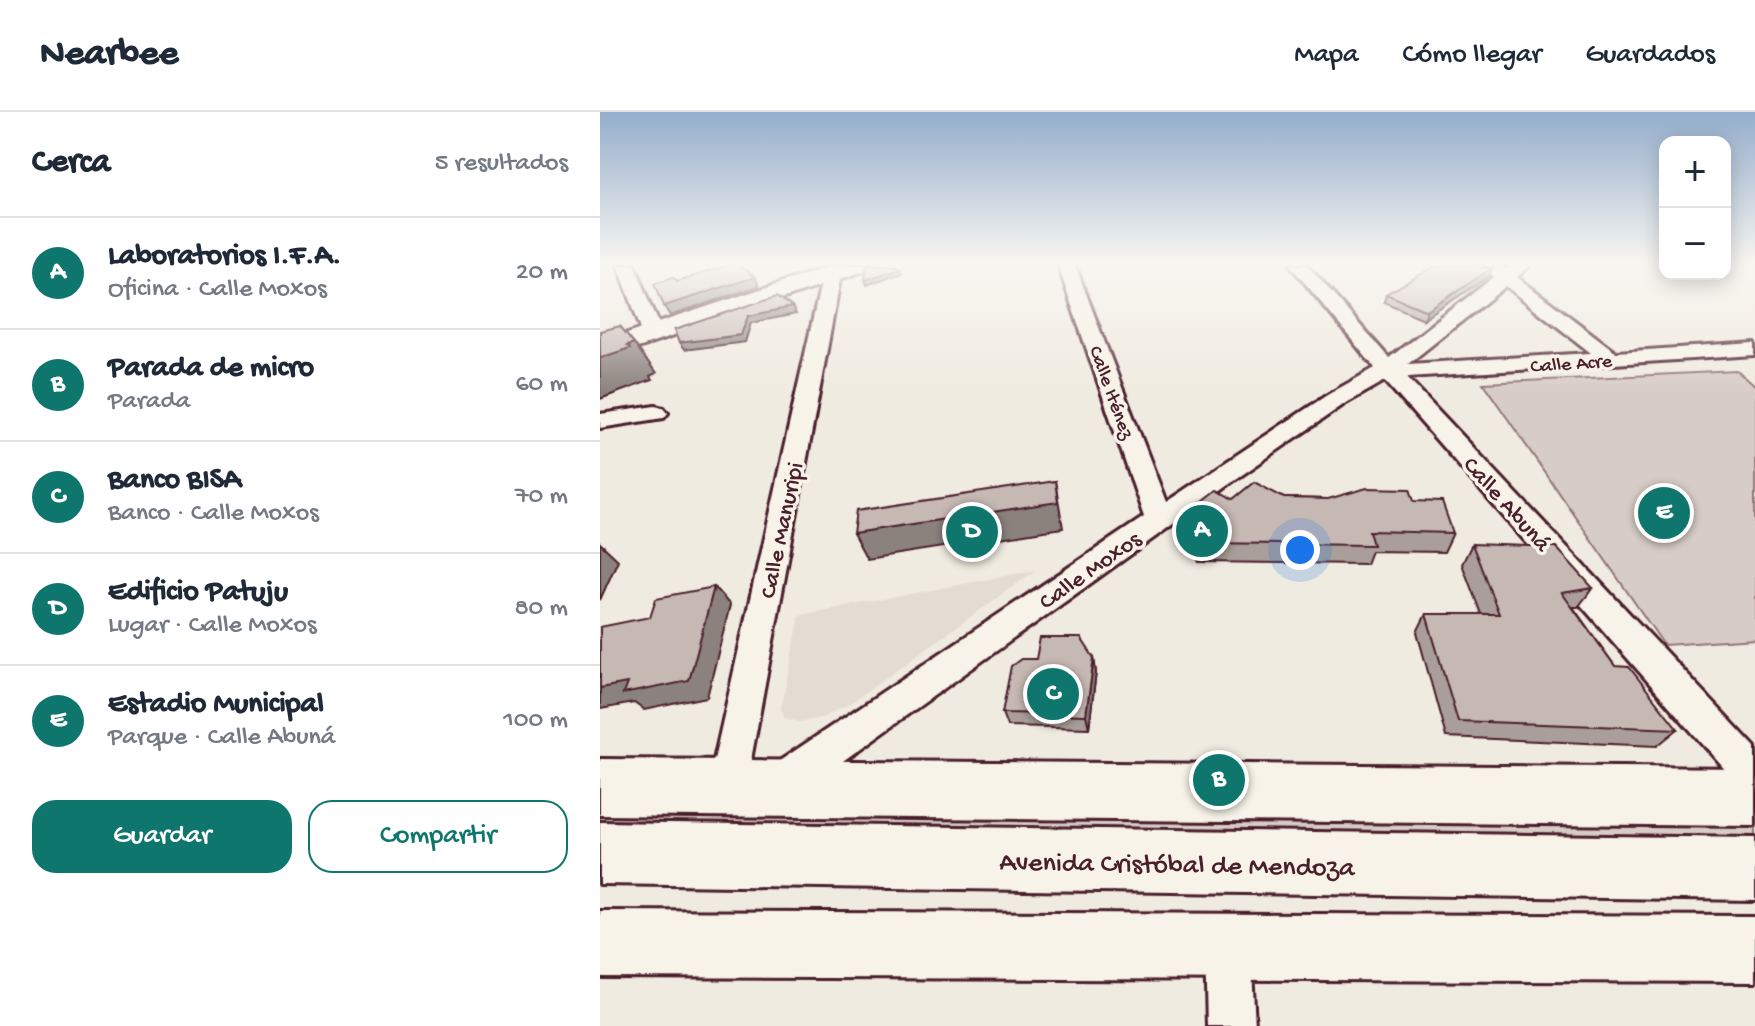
<!DOCTYPE html>
<html lang="es">
<head>
<meta charset="utf-8">
<style>
  :root { --surface:#fff; --page:#f6f6f7; --text:#1f2937; --muted:#747a83; --line:#e0e1e3; --accent:#0f766e }
  body { margin:0; font-family:"Gochi Hand",sans-serif; background:var(--page); color:var(--text) }
  .controls { position:absolute; right:24px; top:24px; display:grid; overflow:hidden; border-radius:16px; box-shadow:0 4px 20px #0003 }
  .controls button { width:72px; height:72px; display:grid; place-items:center; padding:0; border:0; border-bottom:2px solid var(--line); background:var(--surface); color:var(--text); font:40px sans-serif }
  .you { position:absolute; left:700px; top:438px; width:28px; height:28px; margin:-20px; border:6px solid #fff; border-radius:50%; background:#1a73e8; box-shadow:0 0 0 12px #1a73e833 }
  .badge { display:grid; place-items:center; width:52px; height:52px; border-radius:50%; background:var(--accent); color:#fff; font-size:26px; font-weight:700 }
  .pin { position:absolute; translate:-50% -50%; border:4px solid #fff; box-shadow:0 2px 8px #0006 }
  .list { margin:0; padding:0; list-style:none }
  h2 { display:flex; justify-content:space-between; align-items:center; height:104px; margin:0; padding:0 32px; font-size:34px }
  h2 small { font-size:26px; font-weight:400; color:var(--muted) }
  .list li { display:grid; grid-template-columns:52px 1fr auto; gap:24px; align-items:center; box-sizing:border-box; height:112px; padding:0 32px; border-top:2px solid var(--line) }
  .list b { display:block; font-size:30px; white-space:nowrap }
  .list p { margin:0; font-size:26px; white-space:nowrap; color:var(--muted) }
  .list em { font-size:26px; font-style:normal; color:var(--muted) }
  .actions { display:flex; gap:16px; padding:24px 32px }
  .actions a { flex:1; padding:18px 0; border:2px solid var(--accent); border-radius:24px; text-align:center; font-size:28px; color:var(--accent) }
  .actions .main { background:var(--accent); color:#fff }
  .map { position:relative; flex:none; width:1155px; height:914px; overflow:hidden }
  header { display:flex; align-items:center; gap:48px; box-sizing:border-box; height:112px; padding:0 40px; background:var(--surface); border-bottom:2px solid var(--line) }
  header strong { font-size:38px }
  nav { display:flex; gap:44px; margin-inline-start:auto; font-size:28px }
  main { display:flex }
  aside { flex:1; background:var(--surface) }
  .map>svg:first-child { display:block }
</style>
</head>
<body>
<header>
<strong>Nearbee</strong>
<nav><a>Mapa</a><a>Cómo llegar</a><a>Guardados</a></nav>
</header>
<main>
<aside>
<h2>Cerca<small>5 resultados</small></h2>
<ul class="list">
<li><span class="badge">A</span><div><b>Laboratorios I.F.A.</b><p>Oficina · Calle Moxos</p></div><em>20 m</em></li>
<li><span class="badge">B</span><div><b>Parada de micro</b><p>Parada</p></div><em>60 m</em></li>
<li><span class="badge">C</span><div><b>Banco BISA</b><p>Banco · Calle Moxos</p></div><em>70 m</em></li>
<li><span class="badge">D</span><div><b>Edificio Patuju</b><p>Lugar · Calle Moxos</p></div><em>80 m</em></li>
<li><span class="badge">E</span><div><b>Estadio Municipal</b><p>Parque · Calle Abuná</p></div><em>100 m</em></li>
</ul>
<div class="actions"><a class="main">Guardar</a><a>Compartir</a></div>
</aside>
<div class="map">
<svg width="1155" height="914" viewBox="0 0 1155 914">
  <rect width="100%" height="100%" fill="#f0ebe0"/>
  <filter id="ink" filterUnits="userSpaceOnUse"><feTurbulence type="fractalNoise" baseFrequency=".0125" numOctaves="2"/><feDisplacementMap in="SourceGraphic" scale="16" xChannelSelector="R" yChannelSelector="G"/><feConvolveMatrix kernelMatrix="1 2 1 2 8 2 1 2 1" color-interpolation-filters="sRGB"/></filter>
  <g filter="url(#ink)">
    <path fill="#e3dcd2" d="M436,458L249,592L221,606L199,610L185,606L181,597L200,503Z"/>
    <path fill="#d8cdc6" stroke="#917678" stroke-width="2" d="M1137,259L1155,275V527L1064,533L883,271Z
      M0,701L1155,710V744L66,729L0,709Z"/>
    <g fill="none" stroke-linecap="round" stroke-linejoin="round">
      <defs>
        <path id="minor" d="M18,153H35L63,222L60,226H46L43,222Z
          M458,153H475L566,390L727,283L775,256L690,153H707L789,246L894,165L883,153H900L906,157L912,153H931L917,165L1016,240L1155,231V243L807,265L1155,635V682L1141,676L785,269L743,293L636,367L194,684L180,690L166,684L161,671L166,658L544,405ZM906,174L991,241L808,252Z
          M232,157L241,162L146,675L141,689L127,694L113,689L108,675L223,162Z
          M56,294L64,296L68,301L64,306L0,316V302Z
          M628,814L644,821L651,837L655,914H607L605,837L612,821Z"/>
        <path id="secondary" d="M234,153H271L267,158L0,249V230Z"/>
        <path id="primary" d="M0,647L1155,656V714L0,703Z
          M0,710L1155,726V788L0,772Z
          M0,799L1155,804V870L0,865Z"/>
      </defs>
      <use href="#minor" stroke="#4a1f2b" stroke-width="6"/>
      <use href="#secondary" stroke="#4a1f2b" stroke-width="6"/>
      <use href="#primary" stroke="#4a1f2b" stroke-width="6"/>
      <use href="#minor" fill="#f7f3e8" fill-rule="evenodd"/>
      <use href="#secondary" fill="#f7f3e8" fill-rule="evenodd"/>
      <use href="#primary" fill="#f7f3e8" fill-rule="evenodd"/>
    </g>
    <path fill="#aa9e9a" stroke="#4a1f2b" stroke-width="2" d="M888,153L887,156L889,164L824,207L784,190L786,182Z
      M684,386L814,389L853,421L844,440L771,439L766,452L599,450L585,422V403L633,387Z
      M872,432L993,476L978,495H973L1015,554L1078,617L1057,634L846,625L817,520L826,502H881L862,452Z
      M494,546L496,560L489,616L407,614L402,601Z"/>
    <path fill="#8b817d" stroke="#4a1f2b" stroke-width="2" d="M300,156L302,160L267,173L265,168Z
      M892,156L889,164L824,207L827,199Z
      M155,165L159,174L70,204L64,194Z
      M192,195L196,202L151,211L145,230L84,238L79,231L148,204Z
      M34,231L56,262L50,265L52,268L0,287V246Z
      M455,369L463,416L267,447L253,421Z
      M0,431L18,448L0,488Z
      M114,475L130,493L107,585L44,598L34,591L0,597V576Z
      M494,546L496,560L489,616L486,603Z"/>
    <path fill="#c6b8b3" stroke="#4a1f2b" stroke-width="2" d="M129,153H138L155,165L64,194L55,171L74,165L77,169Z
      M269,153H297L300,156L265,168L266,156Z
      M845,153H887L882,156H892L827,199L786,182L834,155Z
      M177,184L192,195L148,204L141,223L79,231L74,218Z
      M20,214L34,231L27,233L30,236L0,246V219Z
      M455,369L458,390L253,421L256,399Z
      M654,370L684,386L728,387L767,376L810,377L814,389L842,390L853,421L769,419L773,433L600,431L585,403L617,378L633,387Z
      M872,432L956,435L993,476L962,481L1015,554L1029,555L1078,617L858,609L826,502H899Z
      M114,475L89,569L23,582L27,571L0,576V515L50,505L56,486Z
      M440,526H481L494,546L486,603L402,601L411,554L421,547H436Z"/>
  </g>
  <linearGradient id="sky" x2="0" y2="1"><stop stop-color="#94aecc"/><stop offset="0.54" stop-color="#f8f6f1"/><stop offset="1" stop-color="#f8f6f1" stop-opacity="0"/></linearGradient>
  <rect width="1155" height="281" fill="url(#sky)"/>
  <g text-anchor="middle" stroke-width="7" stroke-linejoin="round" paint-order="stroke">
    <g font-size="20" fill="#4a1f2b" stroke="#f7f3e8">
      <text transform="translate(971 250) rotate(-4)" y="7">Calle Acre</text>
      <text transform="translate(513 280) rotate(70)" y="7">Calle Iténez</text>
    </g>
    <g font-size="24" fill="#4a1f2b" stroke="#f7f3e8">
      <text transform="translate(908 391) rotate(48)" y="8">Calle Abuná</text>
      <text transform="translate(180 418) rotate(-78)" y="8">Calle Manuripi</text>
      <text transform="translate(489 457) rotate(-35)" y="8">Calle Moxos</text>
    </g>
    <g font-size="28" fill="#4a1f2b" stroke="#f7f3e8">
      <text transform="translate(577 750) rotate(1)" y="10">Avenida Cristóbal de Mendoza</text>
    </g>
  </g>
</svg>
<div class="controls">
<button>+</button>
<button>−</button>
</div>
<div class="you"></div>
<div class="pin badge" style="left:602px;top:419px">A</div>
<div class="pin badge" style="left:619px;top:668px">B</div>
<div class="pin badge" style="left:453px;top:582px">C</div>
<div class="pin badge" style="left:372px;top:420px">D</div>
<div class="pin badge" style="left:1064px;top:401px">E</div>
</div>
</main>
</body>
</html>
